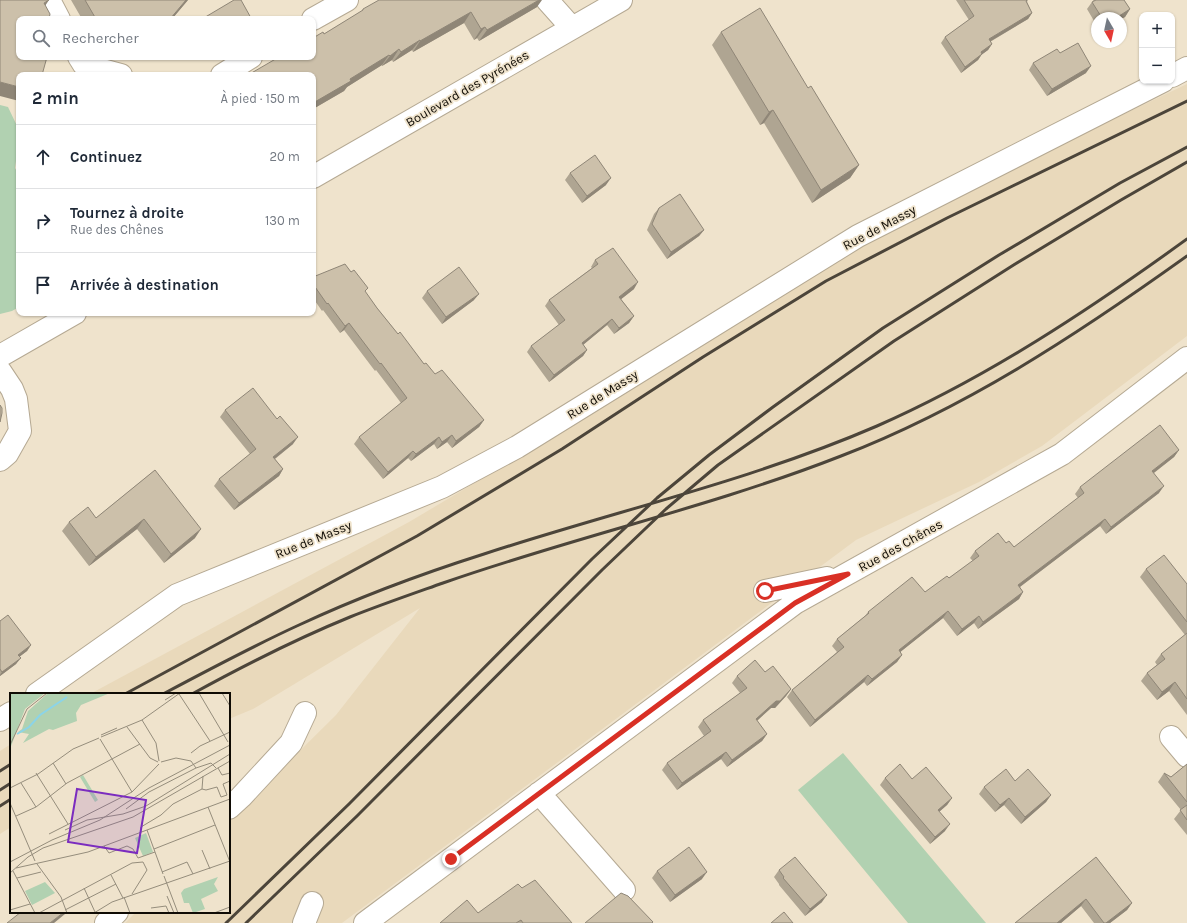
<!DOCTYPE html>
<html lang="fr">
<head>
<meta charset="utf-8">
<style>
  :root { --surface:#fff; --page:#f2f2f3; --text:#1f2937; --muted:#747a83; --line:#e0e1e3 }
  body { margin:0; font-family:Karla,sans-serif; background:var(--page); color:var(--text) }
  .controls { position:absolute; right:12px; top:12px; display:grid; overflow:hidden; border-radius:8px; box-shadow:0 1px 3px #0004 }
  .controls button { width:36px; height:36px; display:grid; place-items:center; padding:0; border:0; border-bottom:1px solid var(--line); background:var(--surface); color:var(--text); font:20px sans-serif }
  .compass { position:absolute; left:1091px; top:12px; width:36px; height:36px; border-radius:50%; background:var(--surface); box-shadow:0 1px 3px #0004; rotate:171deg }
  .stop { position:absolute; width:12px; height:12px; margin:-9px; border:3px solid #d93025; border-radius:50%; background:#fff }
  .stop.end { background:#d93025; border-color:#fff; box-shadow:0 1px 4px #0008 }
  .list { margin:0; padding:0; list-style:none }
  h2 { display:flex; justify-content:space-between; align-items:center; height:52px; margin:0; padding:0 16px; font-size:17px }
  h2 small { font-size:13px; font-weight:400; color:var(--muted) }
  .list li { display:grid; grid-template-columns:26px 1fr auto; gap:12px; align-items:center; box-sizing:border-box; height:64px; padding:0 16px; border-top:1px solid var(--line) }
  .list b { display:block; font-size:15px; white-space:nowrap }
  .list p { margin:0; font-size:13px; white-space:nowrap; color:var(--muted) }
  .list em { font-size:13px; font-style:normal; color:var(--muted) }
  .icon { flex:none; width:22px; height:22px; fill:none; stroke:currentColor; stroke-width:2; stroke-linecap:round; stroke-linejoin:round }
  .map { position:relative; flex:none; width:1187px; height:923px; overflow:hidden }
  .search { position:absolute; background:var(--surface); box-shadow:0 1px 3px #0004; left:16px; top:16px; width:300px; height:44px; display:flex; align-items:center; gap:10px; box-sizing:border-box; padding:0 14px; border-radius:8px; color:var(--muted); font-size:15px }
  .panel { position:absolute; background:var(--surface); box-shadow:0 1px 3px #0004; left:16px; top:72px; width:300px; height:244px; border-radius:8px }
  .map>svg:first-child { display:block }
</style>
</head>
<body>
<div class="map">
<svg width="1187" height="923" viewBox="0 0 1187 923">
  <rect width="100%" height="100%" fill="#efe3cc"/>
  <path fill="#e9d9bb" d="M1187,84V336L1042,446L979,482L856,540L342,923H125L136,912H229V821L336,715L420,608L253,709L229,719V694H90L409,522L522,455L846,251L1019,164Z
    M11,744V827L0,834V751Z"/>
  <path fill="#b1d1b1" d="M0,105L8,107L19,130V140L15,168L19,175V307L12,311L0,314Z
    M843,753L986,923H908L798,790Z"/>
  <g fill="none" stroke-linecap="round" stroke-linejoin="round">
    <defs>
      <path id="minor" d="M49,0L59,19
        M547,0L572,28
        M313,19L347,0
        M79,57L84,65L121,75
        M222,75L251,57
        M1172,76L1187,68
        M313,177L621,0
        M0,356L75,313
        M0,371L12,389L16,399L20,431L7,454L0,460
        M765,591L827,578
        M37,694L177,595L442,487L517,447L858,236L1163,81
        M0,720L11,713
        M1171,737L1187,756
        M539,793L624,890
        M229,808L241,797L291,743L305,713
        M106,923L117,912
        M304,923L312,903
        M365,923L795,603L1062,454L1187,358"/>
    </defs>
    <use href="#minor" stroke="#b5a993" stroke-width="24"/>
    <use href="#minor" stroke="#fff" stroke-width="22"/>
    <path stroke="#4c453a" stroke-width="3" d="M125,694L417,536L562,449L703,357L826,281L947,218L1187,101
      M163,694C208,670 253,646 299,625C359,597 421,574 484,554C615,511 750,481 877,426C988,377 1089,310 1187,239
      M192,694C243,666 296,639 350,617C380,605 412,594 443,583C574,537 711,507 841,456C966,408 1078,334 1187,256
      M0,771L11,764
      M0,790L11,783
      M0,806L11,799
      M226,923L349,804L592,559L657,498L709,455L773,407L883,328L999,255L1120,183L1187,147
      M246,923L357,816L602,570L666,509L718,465L894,341L1012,266L1121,200L1187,162"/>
  </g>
  <path fill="#afa592" d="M71,0H188L172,19H82Z
    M956,0H1028L1027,2L1032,13L1028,19L990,42L992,44L988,50L982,54L978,60L961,73L941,43L945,37L969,20Z
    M1093,0H1124L1130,9L1125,17L1121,19V18H1097V26L1087,9L1092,2H1094Z
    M537,7L479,41L477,38L474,40L464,23L413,52L412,50L393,62L392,60L382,66V65L347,87L344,91L313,109V75L324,34L361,12L363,9Z
    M721,32L808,88L859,165L850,178L812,203L764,123L760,125L712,45Z
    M1060,53L1086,73L1047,96L1029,70L1033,63Z
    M570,173L606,185L582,203L565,180Z
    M659,208L704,230L699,236L667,259L647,230L654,214Z
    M595,260L634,289L621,299L634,316L629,323L614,334L607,325L583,345L587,350L583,356L549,382L527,352L531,346L559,325L545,306L549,300L592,268L591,267Z
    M313,277L365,292L377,308L398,334L424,364L484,420L479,427L452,448L447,442L437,449L434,444L411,461L408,458L383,479L354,444L359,437L401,403L376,370L375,371L344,330L340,333L323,310L322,311L313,298Z
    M427,291L474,300L442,324L422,298Z
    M225,410L293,444L275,459L283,469L279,476L234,510L214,486L219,479L250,454L220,417Z
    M1179,450L1174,457L1154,473L1159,493L1106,534L1100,526L1071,548L1020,587L1023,592L1019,599L978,629L974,623L957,636L943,618L900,652L902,655L897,662L867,686L864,682L810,727L787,697L792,690L837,652L832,646L837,639L865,616L868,612L925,592L949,578L973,561L970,558L975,551L1006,543L1014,547L1078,498L1075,494L1080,487Z
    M155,470L195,538L164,563L137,529L89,566L62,531L69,522L96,518Z
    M1146,569L1187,584V715L1169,691L1157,700L1141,681L1147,673L1157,665L1155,662L1161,654L1185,635L1140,577Z
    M0,621L31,645L27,651L20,656L16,664L0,676Z
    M765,672L791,689L786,696L775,708H771L757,721L767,734L762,741L727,767L721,759L677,790L662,770L667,763L704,736L698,727L703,720L740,693L732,683L737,676Z
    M1187,764V835L1174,819L1181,810L1158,782L1164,773L1171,777Z
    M885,778L912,779L952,798L947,805L939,812L945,831L930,844L880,785Z
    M984,787L1051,795L1046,802L1021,824L1004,805L995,812L979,794Z
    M1096,857L1132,903L1127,910L1110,923H1094L1081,906L1061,923H1015Z
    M779,870L822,902L805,916L779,885V884L774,877Z
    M657,871L702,879L670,902L652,878Z
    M522,888L572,923H440L478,913Z"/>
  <path fill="#8f8677" d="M49,0L41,12L44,3Z
    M186,0H188L172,19H170Z
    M539,0H542L537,7L479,41L487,30Z
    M1130,9L1125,17L1121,19V18H1116Z
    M471,12L464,23L413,52L420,41Z
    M1032,13L1028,19L984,45L989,39Z
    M485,27L477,38L474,40L481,29Z
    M420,40L412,50L393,62L401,52Z
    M992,44L988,50L976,59L981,52Z
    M399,49L392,60L382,66L390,56Z
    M982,54L978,60L961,73L965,67Z
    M389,55L382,65L347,87L344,91L313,109V103L350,79Z
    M199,57H206L204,58Z
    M1091,66L1086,73L1047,96L1052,89Z
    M0,82L19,87V101L0,96Z
    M773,110L764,123L760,125L769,112Z
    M859,165L850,178L812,203L821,190Z
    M611,178L606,185L582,203L587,196Z
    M704,230L699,236L667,259L671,252Z
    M638,282L634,289L615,304L619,297Z
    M479,294L474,300L442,324L446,317Z
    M634,316L629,323L614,334L619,328Z
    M612,319L607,325L578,349L582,343Z
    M349,323L344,330L340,333L345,326Z
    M587,350L583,356L549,382L554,375Z
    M484,420L479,427L452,448L456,441Z
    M452,435L447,442L437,449L442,442Z
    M298,437L293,444L268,464L273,457Z
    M439,437L434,444L411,461L416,454Z
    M1179,450L1174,457L1147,478L1152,471Z
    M413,451L408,458L383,479L388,472Z
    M283,469L279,476L234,510L239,503Z
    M1164,486L1159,493L1106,534L1111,527Z
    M144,519L137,529L89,566L96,557Z
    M1105,519L1100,526L1013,592L1018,585Z
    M201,529L195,538L164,563L171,554Z
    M1023,592L1019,599L978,629L983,622Z
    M948,611L943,618L894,657L899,650Z
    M979,616L974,623L957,636L962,629Z
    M31,645L27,651L14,661L18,655Z
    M902,655L897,662L867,686L872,679Z
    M21,658L16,664L0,676V675L2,672Z
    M868,675L864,682L810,727L815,720Z
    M1175,682L1169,691L1157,700L1162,692Z
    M791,689L786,696L775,708H771L751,726L756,719L776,701Z
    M767,734L762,741L727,767L732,760Z
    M726,752L721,759L677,790L682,783Z
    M1051,795L1046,802L1021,824L1025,817Z
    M952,798L947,805L933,817L938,810Z
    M1009,798L1004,805L995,812L1000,805Z
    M950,824L945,831L930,844L935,837Z
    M707,872L702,879L670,902L675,895Z
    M827,895L822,902L805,916L810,909Z
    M1086,899L1081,906L1061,923H1057Z
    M1132,903L1127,910L1110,923H1106Z
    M64,912H67L65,914L54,923H50Z"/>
  <path fill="#ccc0aa" stroke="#8f8677" d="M0,0H49L44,3L50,14L49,19H19V57H47L42,75H19V87L0,82Z
    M85,0H186L170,19H96Z
    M234,0H241L251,18V19H202Z
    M379,0H539L487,30L485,27L481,29L471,12L420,41V40L401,52L399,49L390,56L389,55L350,79L351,81L313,103V75H248L279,57H313V38L323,32L324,34L363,10V9Z
    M964,0H1027L1026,1L1032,13L989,39L992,44L981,52L982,54L965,67L945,37L974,16Z
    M1096,0H1124L1130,9L1116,18H1102L1092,2Z
    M760,8L808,88L811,86L859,165L821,190L773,110L769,112L721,32Z
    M1078,43L1091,66L1052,89L1033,63L1057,49L1060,53Z
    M595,155L611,178L587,196L570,173Z
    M680,194L704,230L671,252L652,224L659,208Z
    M613,248L638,282L619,297L634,316L619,328L612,319L582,343L587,350L554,375L531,346L565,320L549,300L598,264L595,260Z
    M345,264L351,272L354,270L368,288L365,291L377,308L398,334L400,332L424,364L426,363L435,374L442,370L484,420L456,441L452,435L442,442L439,437L416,454L413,451L388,472L359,437L407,398L381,363L380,364L349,323L345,326L328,303L327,304L313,284V277Z
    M459,267L479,294L446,317L427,291Z
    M253,388L277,419L280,416L298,437L273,457L283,469L239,503L219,479L256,449L225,410Z
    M0,405L2,408V413L0,422Z
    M1160,425L1179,450L1152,471L1164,486L1111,527L1105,519L1018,585L1023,592L983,622L979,616L962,629L948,611L899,650L902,655L872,679L868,675L815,720L792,690L844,647L837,639L869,613L868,612L912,577L925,592L947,576L949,578L979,556L975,551L998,533L1006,543L1009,541L1014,547L1084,493L1080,487Z
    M155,470L201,529L171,554L144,519L96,557L69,522L88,507L96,518Z
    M1164,555L1187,584V622L1146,569Z
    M8,615L31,645L18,655L21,658L2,672L0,669V621Z
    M1187,633V699L1175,682L1162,692L1147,673L1165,659L1161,654Z
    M755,660L765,672L773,666L791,689L780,701H776L756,719L767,734L732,760L726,752L682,783L667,763L711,731L703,720L747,688L737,676Z
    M900,764L912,779L926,767L952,798L938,810L950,824L935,837L885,778Z
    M1187,764V802L1164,773L1171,777Z
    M1006,769L1015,781L1028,769L1051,795L1025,817L1009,798L1000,805L984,787Z
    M1187,805V820L1180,810Z
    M689,847L707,872L675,895L657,871Z
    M795,857L827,895L810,909L783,878L784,877L779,870Z
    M1096,857L1132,903L1106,923H1104L1086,899L1057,923H1015Z
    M535,880L572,923H523L521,920L516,923H440L467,900L478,913L518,884L522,888Z
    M621,893L628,896L653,922L652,923H585Z
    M21,912H64L50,923H7Z
    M784,912L793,923H771Z"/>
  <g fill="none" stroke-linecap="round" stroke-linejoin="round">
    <path stroke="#d93025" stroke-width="5" d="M451,859L795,603L848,574L765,591"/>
  </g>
  <g text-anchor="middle" stroke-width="3.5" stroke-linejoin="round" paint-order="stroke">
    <g font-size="13" fill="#0f0b04" stroke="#efe3cc">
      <text transform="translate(467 88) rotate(-30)" y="5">Boulevard des Pyrénées</text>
      <text transform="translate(879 227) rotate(-28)" y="5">Rue de Massy</text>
      <text transform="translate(602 394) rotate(-32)" y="5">Rue de Massy</text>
      <text transform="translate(313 539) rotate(-22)" y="5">Rue de Massy</text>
      <text transform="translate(900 545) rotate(-29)" y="5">Rue des Chênes</text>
    </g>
  </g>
  <g transform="translate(10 693)">
    <rect width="220" height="220" fill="#efe3cc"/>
    <path d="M0,0H35L15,16L0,56ZM38,0H100L71,12L66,20L67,28L43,37L39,36L13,50L19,41L8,39L12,36L18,18ZM73,82L88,107L85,109L70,84ZM136,140L143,159L133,163L125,145ZM208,184L204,191L208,198L191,206L195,216L183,220L179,210H174L171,200L174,196ZM35,189L45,200L22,212L15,198Z" fill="#b1d1b1"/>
    <path fill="none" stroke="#8bd4e8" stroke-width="2" d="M7,41L19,34L30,22L57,4"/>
    <path fill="none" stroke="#958d7c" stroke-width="1" d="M189,0L218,49M212,0L220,13M169,1L200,48M155,7L166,0M132,27L146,50L149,68M117,34L140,65L148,69M91,42L107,35M91,44L132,27L170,0M90,46L122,99M0,52L17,16L37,0M181,60L190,53L220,39M151,69L166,65L181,68L186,75L201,70L206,75M43,70L56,91M208,75L212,82L220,80M26,80L58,131M11,90L26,114M0,95L28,81L63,56L89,45M192,96L196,97L207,94L211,104L217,102L213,91L220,88M192,96L193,83M0,110L25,168M198,114L220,169M116,116L139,99L186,75M6,123L26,114L57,90L130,51M55,137L77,127L113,121L136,113L220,61M137,137L153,181M131,139V134L151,122L163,111L192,96M39,141L122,99L149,71M94,153L99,160L117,153L123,156L128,165L145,159M144,156L205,132M192,157L200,176M0,169L42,147L90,127L139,95L220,52M27,171L51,204L57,220M6,175L78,159L220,106M3,178L25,220M152,179L177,169L183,181M0,180L18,164L33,155L123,124L220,68M101,182L113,205M154,183L168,220M7,185L31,179M74,195L85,219M157,203L164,220M114,204L120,220M141,215L156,213L159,220M0,217L20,211M55,217L106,191M29,220L122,170L133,169L137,177L122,201M84,220L102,209L220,168M204,220L220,214"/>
    <path fill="#7b2cbf" fill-opacity="0.15" stroke="#7b2cbf" stroke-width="2" d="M67,96L136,107L127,160L58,149Z"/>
    <rect width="220" height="220" fill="none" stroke="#0f0b04" stroke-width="2"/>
  </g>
</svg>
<div class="controls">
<button>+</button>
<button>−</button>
</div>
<svg class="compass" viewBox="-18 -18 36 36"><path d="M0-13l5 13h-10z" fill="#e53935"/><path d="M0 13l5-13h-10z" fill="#747a83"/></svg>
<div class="stop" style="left:765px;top:591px"></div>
<div class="stop end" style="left:451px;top:859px"></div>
<div class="search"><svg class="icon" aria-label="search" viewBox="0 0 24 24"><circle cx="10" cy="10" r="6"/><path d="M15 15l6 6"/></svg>Rechercher</div>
<section class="panel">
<h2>2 min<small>À pied · 150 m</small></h2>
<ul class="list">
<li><svg class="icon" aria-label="ahead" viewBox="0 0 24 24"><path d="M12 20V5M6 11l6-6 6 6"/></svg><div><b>Continuez</b></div><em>20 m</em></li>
<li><svg class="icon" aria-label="right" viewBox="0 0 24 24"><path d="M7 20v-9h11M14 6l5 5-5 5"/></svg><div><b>Tournez à droite</b><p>Rue des Chênes</p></div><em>130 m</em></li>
<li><svg class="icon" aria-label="arrive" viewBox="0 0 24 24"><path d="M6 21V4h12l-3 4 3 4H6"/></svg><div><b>Arrivée à destination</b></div></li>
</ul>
</section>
</div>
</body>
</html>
